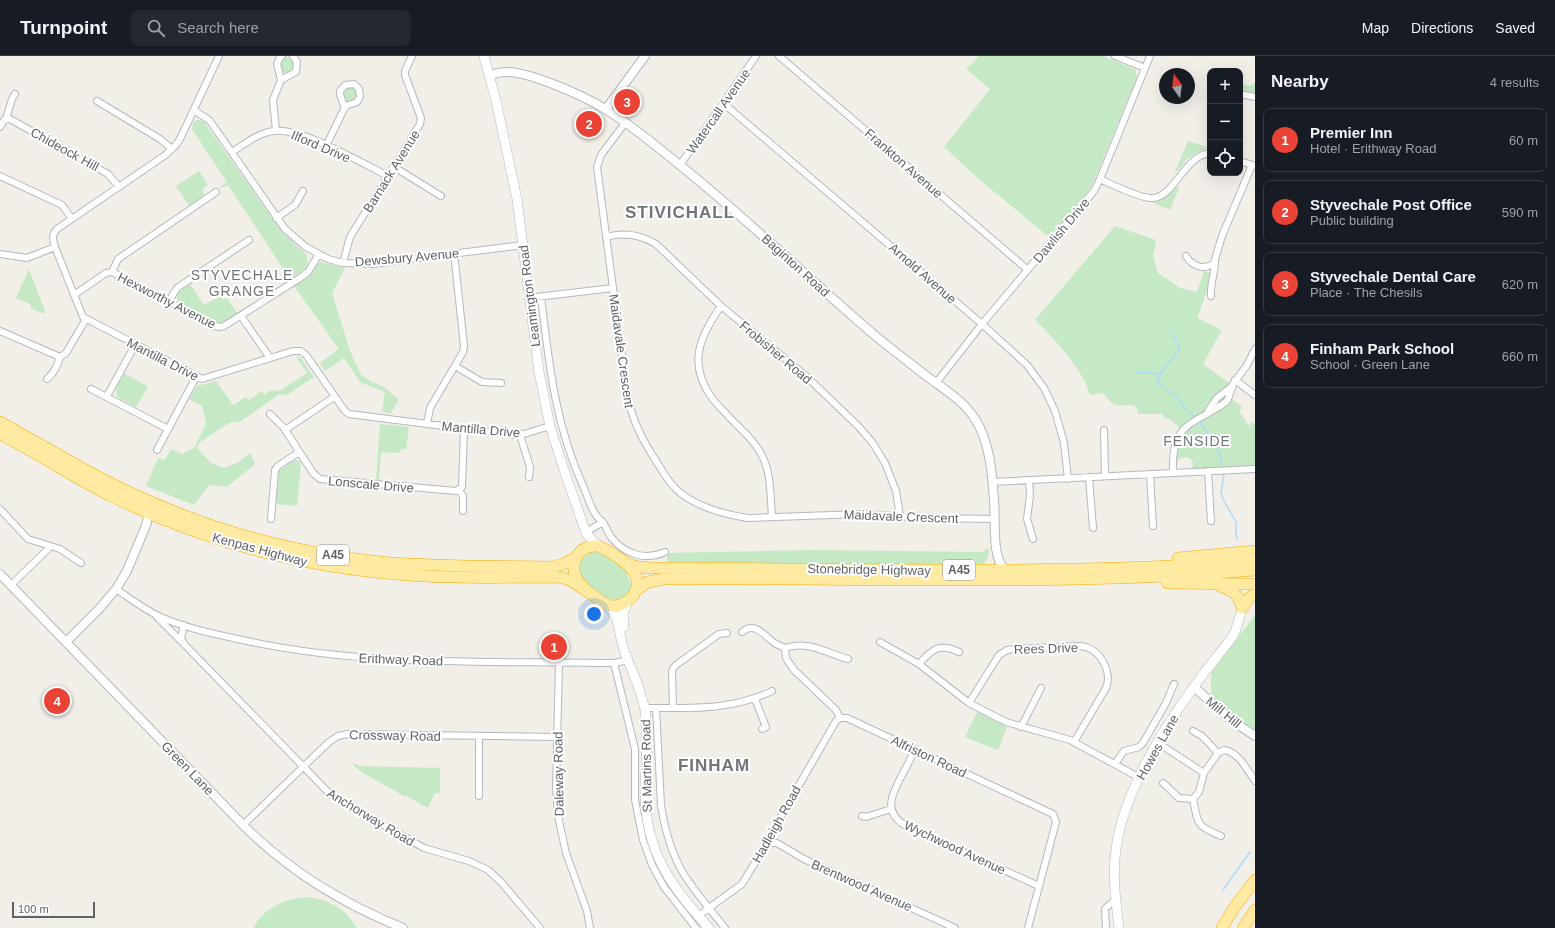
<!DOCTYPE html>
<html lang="en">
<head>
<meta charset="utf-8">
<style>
  :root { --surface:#171b24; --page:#242831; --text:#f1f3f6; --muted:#9ea1a6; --line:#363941; --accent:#ea4335 }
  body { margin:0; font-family:Helvetica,sans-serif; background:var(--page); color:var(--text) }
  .controls { position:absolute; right:12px; top:12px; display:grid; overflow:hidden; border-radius:8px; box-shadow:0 4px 16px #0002 }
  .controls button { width:36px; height:36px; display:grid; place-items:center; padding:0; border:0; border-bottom:1px solid var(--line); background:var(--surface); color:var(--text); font:20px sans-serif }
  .compass { position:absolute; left:1159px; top:12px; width:36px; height:36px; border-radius:50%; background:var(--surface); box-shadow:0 4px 16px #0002; rotate:346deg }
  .scale { position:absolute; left:12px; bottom:10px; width:83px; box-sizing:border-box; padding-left:4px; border:2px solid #5f6368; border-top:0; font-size:11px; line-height:14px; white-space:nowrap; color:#5f6368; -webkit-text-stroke:3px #fff; paint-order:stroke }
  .you { position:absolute; left:594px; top:558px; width:14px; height:14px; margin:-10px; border:3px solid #fff; border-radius:50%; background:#1a73e8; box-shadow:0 0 0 6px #1a73e833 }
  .badge { display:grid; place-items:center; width:26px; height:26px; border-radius:50%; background:var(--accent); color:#fff; font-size:13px; font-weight:700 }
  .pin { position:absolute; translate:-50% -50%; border:2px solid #fff; box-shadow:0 1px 4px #0006 }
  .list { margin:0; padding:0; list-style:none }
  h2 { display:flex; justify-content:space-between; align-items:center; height:52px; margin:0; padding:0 16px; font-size:17px }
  h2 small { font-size:13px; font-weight:400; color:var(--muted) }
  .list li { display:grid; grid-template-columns:26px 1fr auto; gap:12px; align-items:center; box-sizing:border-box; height:64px; margin:0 8px 8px; padding:0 8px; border:1px solid var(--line); border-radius:8px }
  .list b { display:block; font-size:15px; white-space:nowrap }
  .list p { margin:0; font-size:13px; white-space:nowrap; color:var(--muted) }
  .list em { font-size:13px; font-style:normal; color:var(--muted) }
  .icon { flex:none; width:22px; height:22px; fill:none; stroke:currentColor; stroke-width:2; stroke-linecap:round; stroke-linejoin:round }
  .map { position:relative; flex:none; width:1255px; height:872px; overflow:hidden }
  header { display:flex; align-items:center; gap:24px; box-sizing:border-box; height:56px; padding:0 20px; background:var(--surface); border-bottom:1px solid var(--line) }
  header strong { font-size:19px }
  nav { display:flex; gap:22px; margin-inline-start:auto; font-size:14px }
  .search { width:280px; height:36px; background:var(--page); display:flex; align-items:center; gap:10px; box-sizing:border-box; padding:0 14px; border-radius:8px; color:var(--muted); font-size:15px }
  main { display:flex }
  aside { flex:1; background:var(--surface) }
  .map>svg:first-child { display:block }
</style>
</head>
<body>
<header>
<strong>Turnpoint</strong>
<div class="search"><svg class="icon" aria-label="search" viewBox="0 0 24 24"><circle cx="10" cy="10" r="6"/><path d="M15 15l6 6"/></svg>Search here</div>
<nav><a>Map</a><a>Directions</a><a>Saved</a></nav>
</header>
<main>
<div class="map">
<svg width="1255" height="872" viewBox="0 0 1255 872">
  <rect width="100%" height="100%" fill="#f1efe8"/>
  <path fill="#c5e8c5" d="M979,0H1103L1134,13L1136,15L1137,21L1094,125L1089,134L1050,182L980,124L944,91L990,33L966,13Z
    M279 9a8 8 0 1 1 16 0a8 8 0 1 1-16 0Z
    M1240,27L1249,30L1255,27V38L1240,35Z
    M348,30L356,32L358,43L350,47L344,45L342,36Z
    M196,64H199L204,66L282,176L306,198L308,206L305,213L290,223L228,129L221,132L220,131L227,126L192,73L193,67Z
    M1188,85L1207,91L1206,93C1198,95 1192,99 1186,104C1182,108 1180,114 1175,116Z
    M199,115L208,129L202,133L204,138L202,141L189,150L176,130Z
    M1176,130L1179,132L1170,154L1153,147L1167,140Z
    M1115,170L1156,184L1153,200L1158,217L1180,232L1197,236L1204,215L1211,217C1208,234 1203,246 1197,262L1222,274L1203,308L1232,329L1229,341L1242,351L1239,355L1249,370L1252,366L1255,368V413L1192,414C1194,408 1193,403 1187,401L1181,402L1173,410L1179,378V371L1171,364L1163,361V358H1138L1137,351C1122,343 1118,360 1104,337L1090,339C1082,312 1055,283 1035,264Z
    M320,206L345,212L332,237L350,295L361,319L372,326L384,331L399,344L390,358L382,355L385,336L360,326L344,302L325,315L320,307L339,293L294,230C300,226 309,222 313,216C316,212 315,208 320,206Z
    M29,213L45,255L44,258L30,252L31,248L16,242Z
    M190,228L204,249L221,240L223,244L227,242L237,257L223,266L219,267L180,247L177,243V238Z
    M296,300L301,302L314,321L287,339L280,338L241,365L229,367L200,386L197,392L211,407L224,412L239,406L250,397L255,408L227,431L209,429L194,449L146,430L158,402L165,404L171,393L182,398L195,391L206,367L202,350L189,343L197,330L216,325L233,349L246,341L249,344L262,335L264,339L271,334L279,335L307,317Z
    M124,317L148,331L136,351C113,339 111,342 124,317Z
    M380,368L409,371L406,393H401L400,397L381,396L379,424H376Z
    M297,404L301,406L297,450L276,448L279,415L293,405Z
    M985,493H990L987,503L983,509L667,506V497L813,494L984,496Z
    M595,496L602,498L625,512L632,532C620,552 608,544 593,533C588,529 581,524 579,517C577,506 584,495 595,496Z
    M1255,559V674L1241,665L1211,641V617Z
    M977,656L1007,671L998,694L965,681Z
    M354,707L359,710L440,712V737H435L428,752L407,740H404L363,717L353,709Z
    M305,841C328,843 346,852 357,872H253C264,852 284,843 305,841Z"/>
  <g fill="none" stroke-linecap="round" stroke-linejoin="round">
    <path stroke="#aadaff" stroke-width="1.5" d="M1135,317H1154L1159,319V322L1157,323L1159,328L1176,340L1183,350L1193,359
      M1159,319L1179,294C1179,287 1173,283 1173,276
      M1200,366C1207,377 1223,396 1221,408
      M1224,418L1221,437L1224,445L1236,466V478L1237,483
      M1223,834L1250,796"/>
    <defs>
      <path id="minor" d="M219,0L180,83L176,89L164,100L57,173C51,179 53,184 55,191L83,261L202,323L293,295H301L306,299L345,355L349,358L515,379L524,378L550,370
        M779,0L1028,214
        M1115,0L1145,12
        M281,24L296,16L297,6L293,0
        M1240,38L1255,41
        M97,45L160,83L172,93
        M723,47L982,268L1027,309L1044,332L1055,355L1064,387L1068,423
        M194,54L210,65L285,173L306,191L328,203L343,207L372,208L523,189
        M6,63L12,43L15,38
        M625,67L601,99L597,111L627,338C631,360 639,378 651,397C659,409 665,422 675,432C691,449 725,459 748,462L860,458L931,462L995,463
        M0,71L4,64L10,63L108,118L119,131
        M276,75L273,44L281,24L277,8L279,3L282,0
        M326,90L344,53C345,46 339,42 340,35L345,29L354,28L359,33L360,41L357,46L346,50L344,53
        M232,96C245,88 259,76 275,75C302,72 362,107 388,120
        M1240,105L1255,110
        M680,109L756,0
        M394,111L441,140
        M0,120L62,149L72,163
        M1100,123C1113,129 1137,141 1150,142C1174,144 1183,100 1210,97
        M276,162L295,149L303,135
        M606,181C624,176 641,179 656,188L721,250L806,320L858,370L872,386L885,407L896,435L900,460
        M0,198L27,202L55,191
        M1186,200C1192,210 1204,215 1214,207L1222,180L1252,109
        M343,207L350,181L420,68L421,62L405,19V15L412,0
        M112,216L118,203L216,136
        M74,239L106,217L112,216L215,270L219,271L224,270L297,224L308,216L319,198
        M1211,240C1210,228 1215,217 1215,205
        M541,241C549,308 555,369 584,432C588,441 590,451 596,459C598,463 602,464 604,468C607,472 608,477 611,481C624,498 645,505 665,496
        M528,242L613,232
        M169,245L177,232L249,184
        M721,250C700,280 687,308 712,342C717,349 724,355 730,362C741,373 753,383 760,396C772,416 770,439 772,461
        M241,260L270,302
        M0,275L60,301L66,297L86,263
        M455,310L482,326L501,327
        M47,323C54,317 58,309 60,301
        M1235,324L1255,339
        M936,327L982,268L1094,135L1100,123L1150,0
        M91,333L168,373
        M107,340L135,289
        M1208,355L1217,342L1231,331L1247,309L1255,293
        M270,358L284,372L313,417L320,423L456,435L462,431L464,373
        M427,368L430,352L463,296L464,290L454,197
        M285,374L334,341
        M1104,374L1105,420
        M520,379L530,411L529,421
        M157,394L196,321
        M1208,415L1211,465
        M1173,417C1171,366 1190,371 1226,346L1228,343L1233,329
        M1150,418L1153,470
        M1089,421L1093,472
        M1029,424L1030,440L1027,463L1033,483
        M992,426L1255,413
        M459,434L463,440V455
        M0,453L28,483L60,493L81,507
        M271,463L275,414L278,410L299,396
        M586,476L603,466
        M11,529L50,491
        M116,533C131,543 146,555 163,562C189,573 219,579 247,585C363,610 482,605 599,607H614L629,604
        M157,561L182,586
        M184,569L181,582L184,588L331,739L424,792L469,805L488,814L501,826L540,872
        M742,576C754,565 764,579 773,586C777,589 781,590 785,592
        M880,586L919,608L969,647L1006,666L1070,684L1140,722
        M559,607L556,732L558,760L566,797L587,855L590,872
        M614,607L635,693V744L643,784L652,809L664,831L696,872
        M919,608C932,593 939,587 959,596
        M755,643L766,671L762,673
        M969,647L999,599L1007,594L1014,593L1080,590C1099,591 1113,615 1106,632L1074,686
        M645,652C690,652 730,655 772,635
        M656,652L661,749C665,775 673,804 689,826C700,842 713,857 725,872
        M673,652L672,614L676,609L719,578L727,577
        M840,662H847L1053,758L1056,766L1028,872
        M840,662L836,654L794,614L786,602L785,592C808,584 826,597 848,603
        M1021,671L1041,632
        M1193,675L1202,680L1218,697L1224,694C1239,696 1247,714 1255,725
        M1158,687L1204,717
        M915,693C911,702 907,710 902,719C892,738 882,756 906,770L1039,830
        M1115,708L1124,695L1139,691L1143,687L1166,647L1174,628
        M1163,727L1179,742L1193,743L1199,736L1204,717L1218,697
        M479,740V680
        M1193,743C1198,768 1196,770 1221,780
        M862,760L866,761L891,753
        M243,769L329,686L338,680L348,678L557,681
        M769,787H777L804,803L955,872
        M698,860L742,828L765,790L769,787L772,776L836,665L840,662
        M1106,872L1105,853L1110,848L1116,845"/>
      <path id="tertiary" d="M490,19C495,18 499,16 505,16C529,15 584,40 605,53C632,69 657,91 681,110C747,163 808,222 872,277C891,293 910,307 929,322C945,334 964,345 975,363C990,386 992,417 994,444C996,463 991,501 1005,514
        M606,53L645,0
        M0,518L243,769C289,815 343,848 403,872
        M66,586L99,553L116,533L127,515L147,467L148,457
        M1194,631L1231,664L1255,680"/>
      <path id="secondary" d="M484,0L496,45L517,143L539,316L550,370L564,414L586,477L593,485L602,492
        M607,549C621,562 618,577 624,594C631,613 641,633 645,654C649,681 645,708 645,736C645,794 671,831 709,872
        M624,571L623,557L629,543
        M1119,872C1116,846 1112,819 1116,793C1123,740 1160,677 1191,635C1200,622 1209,610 1219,598C1224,591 1231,584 1235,576C1238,568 1240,560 1242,552"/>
      <path id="trunk" d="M0,366C41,388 80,413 122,433C203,472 291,497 380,506C436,511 493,510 550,511L564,508L577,501
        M0,378C38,397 73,421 111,440C203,485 305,512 408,519C458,523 509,521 559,521L570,524L588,536
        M597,490C605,492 612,497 619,502C633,512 646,525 631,542C625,547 619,551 611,550C606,549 602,546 598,543C590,537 580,531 576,521C569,505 580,489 597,490Z
        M1178,502L1255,495
        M628,508L638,511L652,512C853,512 1055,520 1255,505
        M1167,527L1255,528
        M1220,530C1234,535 1238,538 1242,552
        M635,535L648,526L664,523C861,521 1059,531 1255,514
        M1242,552L1249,542L1255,538
        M1222,872L1234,852L1255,824
        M1243,872L1255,854"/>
    </defs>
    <use href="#minor" stroke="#b5b8bc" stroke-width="8"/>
    <use href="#tertiary" stroke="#b5b8bc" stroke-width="10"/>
    <use href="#secondary" stroke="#b6babf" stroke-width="10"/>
    <use href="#trunk" stroke="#f9ab00" stroke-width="12"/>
    <use href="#minor" stroke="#fff" stroke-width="6"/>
    <use href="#tertiary" stroke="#fff" stroke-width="8"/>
    <use href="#secondary" stroke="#fff" stroke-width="9"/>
    <use href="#trunk" stroke="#feeaa1" stroke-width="11"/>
  </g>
  <g text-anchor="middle" stroke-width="4" stroke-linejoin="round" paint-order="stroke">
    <g fill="#fff" stroke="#8f9295" stroke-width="1">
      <rect x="317" y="489" width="32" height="20" rx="3"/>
      <rect x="943" y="504" width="32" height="20" rx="3"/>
    </g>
    <g font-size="12" font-weight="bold" fill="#5f6368">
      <text x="333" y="503">A45</text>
      <text x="959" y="518">A45</text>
    </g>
    <g font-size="13" fill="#5f6368" stroke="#fff">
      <text transform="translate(718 55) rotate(-55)" y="5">Watercall Avenue</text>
      <text transform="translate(321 90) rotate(23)" y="5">Ilford Drive</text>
      <text transform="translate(65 93) rotate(29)" y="5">Chideock Hill</text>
      <text transform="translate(904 107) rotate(41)" y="5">Frankton Avenue</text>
      <text transform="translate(391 115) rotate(-58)" y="5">Barnack Avenue</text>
      <text transform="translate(1061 174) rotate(-50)" y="5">Dawlish Drive</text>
      <text transform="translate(407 201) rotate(-5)" y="5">Dewsbury Avenue</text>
      <text transform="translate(796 209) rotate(42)" y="5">Baginton Road</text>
      <text transform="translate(923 217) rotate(41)" y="5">Arnold Avenue</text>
      <text transform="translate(529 240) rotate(-97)" y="5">Leamington Road</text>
      <text transform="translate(167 244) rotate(27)" y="5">Hexworthy Avenue</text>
      <text transform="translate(622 295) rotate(82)" y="5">Maidavale Crescent</text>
      <text transform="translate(776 296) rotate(40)" y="5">Frobisher Road</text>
      <text transform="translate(163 303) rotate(27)" y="5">Mantilla Drive</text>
      <text transform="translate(481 373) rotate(5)" y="5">Mantilla Drive</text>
      <text transform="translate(371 428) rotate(5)" y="5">Lonscale Drive</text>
      <text transform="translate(901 460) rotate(2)" y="5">Maidavale Crescent</text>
      <text transform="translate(260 493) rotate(15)" y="5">Kenpas Highway</text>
      <text transform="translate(869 513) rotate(1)" y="5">Stonebridge Highway</text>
      <text transform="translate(1046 592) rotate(-2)" y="5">Rees Drive</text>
      <text transform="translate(401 603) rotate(2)" y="5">Erithway Road</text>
      <text transform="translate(1224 656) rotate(39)" y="5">Mill Hill</text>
      <text transform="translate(395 679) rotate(1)" y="5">Crossway Road</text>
      <text transform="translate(1157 691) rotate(-61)" y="5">Howes Lane</text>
      <text transform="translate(929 700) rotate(25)" y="5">Alfriston Road</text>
      <text transform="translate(646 710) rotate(-91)" y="5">St Martins Road</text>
      <text transform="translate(188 712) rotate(46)" y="5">Green Lane</text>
      <text transform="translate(558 718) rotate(-91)" y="5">Daleway Road</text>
      <text transform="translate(371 761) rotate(31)" y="5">Anchorway Road</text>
      <text transform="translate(776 768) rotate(-61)" y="5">Hadleigh Road</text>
      <text transform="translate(955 791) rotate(25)" y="5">Wychwood Avenue</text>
      <text transform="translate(862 829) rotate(24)" y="5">Brentwood Avenue</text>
    </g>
    <g font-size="14" letter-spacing="1" fill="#70757a" stroke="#fff">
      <text x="242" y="224">STYVECHALE<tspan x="242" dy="16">GRANGE</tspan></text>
      <text x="1197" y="390">FENSIDE</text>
    </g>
    <g font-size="17" font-weight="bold" letter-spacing="1" fill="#70757a" stroke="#fff">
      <text x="680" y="162">STIVICHALL</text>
      <text x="714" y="715">FINHAM</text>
    </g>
  </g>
</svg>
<div class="controls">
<button>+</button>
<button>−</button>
<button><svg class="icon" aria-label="locate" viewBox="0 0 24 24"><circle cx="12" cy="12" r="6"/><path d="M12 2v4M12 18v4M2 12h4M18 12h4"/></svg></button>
</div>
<svg class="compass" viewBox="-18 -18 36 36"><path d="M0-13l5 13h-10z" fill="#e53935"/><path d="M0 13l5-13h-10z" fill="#9ea1a6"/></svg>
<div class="scale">100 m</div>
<div class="you"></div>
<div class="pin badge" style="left:554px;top:591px">1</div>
<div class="pin badge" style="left:589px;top:68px">2</div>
<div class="pin badge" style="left:627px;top:46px">3</div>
<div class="pin badge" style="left:57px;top:645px">4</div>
</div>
<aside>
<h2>Nearby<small>4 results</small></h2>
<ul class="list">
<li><span class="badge">1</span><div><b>Premier Inn</b><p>Hotel · Erithway Road</p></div><em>60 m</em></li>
<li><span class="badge">2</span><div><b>Styvechale Post Office</b><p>Public building</p></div><em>590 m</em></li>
<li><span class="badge">3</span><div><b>Styvechale Dental Care</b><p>Place · The Chesils</p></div><em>620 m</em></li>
<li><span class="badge">4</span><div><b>Finham Park School</b><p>School · Green Lane</p></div><em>660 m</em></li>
</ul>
</aside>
</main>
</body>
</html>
